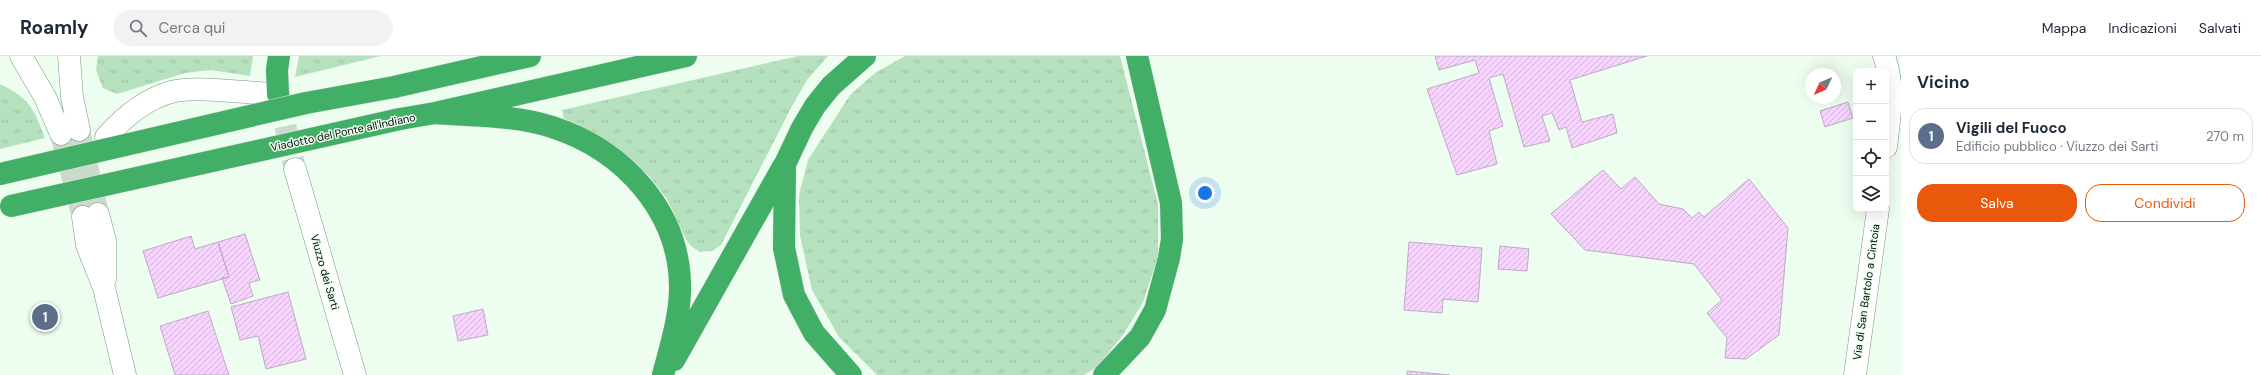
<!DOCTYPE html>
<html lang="it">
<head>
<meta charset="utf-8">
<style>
  :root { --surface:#fff; --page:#f2f2f3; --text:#1f2937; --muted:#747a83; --line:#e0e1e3; --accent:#ea580c }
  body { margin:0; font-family:"DM Sans",sans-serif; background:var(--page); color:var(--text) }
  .controls { position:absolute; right:12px; top:12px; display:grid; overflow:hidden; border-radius:8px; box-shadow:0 4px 16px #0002 }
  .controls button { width:36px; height:36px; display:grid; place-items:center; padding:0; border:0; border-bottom:1px solid var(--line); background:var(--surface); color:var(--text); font:20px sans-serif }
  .compass { position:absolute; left:1805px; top:12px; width:36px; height:36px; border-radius:50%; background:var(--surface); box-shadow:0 4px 16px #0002; rotate:226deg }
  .you { position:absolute; left:1205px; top:137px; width:14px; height:14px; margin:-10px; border:3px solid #fff; border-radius:50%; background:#1a73e8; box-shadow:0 0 0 6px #1a73e833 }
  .badge { display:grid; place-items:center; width:26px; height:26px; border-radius:50%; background:var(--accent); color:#fff; font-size:13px; font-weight:700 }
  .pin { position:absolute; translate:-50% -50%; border:2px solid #fff; box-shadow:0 1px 4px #0006 }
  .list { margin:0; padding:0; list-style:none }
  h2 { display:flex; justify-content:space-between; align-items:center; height:52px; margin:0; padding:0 16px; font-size:17px }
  h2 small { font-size:13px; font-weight:400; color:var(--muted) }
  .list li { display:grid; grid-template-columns:26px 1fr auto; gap:12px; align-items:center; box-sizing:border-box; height:56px; margin:0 8px 8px; padding:0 8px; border:1px solid var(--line); border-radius:16px }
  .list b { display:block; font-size:15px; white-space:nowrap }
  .list p { margin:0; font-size:13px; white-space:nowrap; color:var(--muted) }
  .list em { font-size:13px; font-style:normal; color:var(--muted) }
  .actions { display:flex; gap:8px; padding:12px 16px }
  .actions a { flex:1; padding:9px 0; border:1px solid var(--accent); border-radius:16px; text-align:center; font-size:14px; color:var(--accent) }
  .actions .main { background:var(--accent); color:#fff }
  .icon { flex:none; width:22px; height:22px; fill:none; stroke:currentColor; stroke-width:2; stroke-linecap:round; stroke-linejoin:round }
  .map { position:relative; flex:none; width:1901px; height:319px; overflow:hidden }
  header { display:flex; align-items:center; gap:24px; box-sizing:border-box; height:56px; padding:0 20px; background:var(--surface); border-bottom:1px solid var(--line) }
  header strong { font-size:19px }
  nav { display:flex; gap:22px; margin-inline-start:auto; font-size:14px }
  .search { width:280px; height:36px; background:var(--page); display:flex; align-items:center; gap:10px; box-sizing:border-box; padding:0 14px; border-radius:22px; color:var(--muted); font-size:15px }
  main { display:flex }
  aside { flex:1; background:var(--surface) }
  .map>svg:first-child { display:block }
</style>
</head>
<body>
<header>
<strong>Roamly</strong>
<div class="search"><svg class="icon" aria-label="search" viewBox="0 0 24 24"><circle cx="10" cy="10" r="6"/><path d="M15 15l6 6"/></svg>Cerca qui</div>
<nav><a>Mappa</a><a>Indicazioni</a><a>Salvati</a></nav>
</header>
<main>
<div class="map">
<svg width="1901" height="319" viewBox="0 0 1901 319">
  <defs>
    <pattern id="grass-tufts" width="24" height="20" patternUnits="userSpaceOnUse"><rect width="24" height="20" fill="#b6e1bf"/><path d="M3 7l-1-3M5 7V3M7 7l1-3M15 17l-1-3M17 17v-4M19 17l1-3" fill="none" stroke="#9bc0a3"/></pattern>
    <pattern id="building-hatch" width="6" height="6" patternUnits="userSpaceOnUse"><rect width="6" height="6" fill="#f6d4fe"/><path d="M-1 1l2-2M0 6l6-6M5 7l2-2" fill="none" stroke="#d1b5d8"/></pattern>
  </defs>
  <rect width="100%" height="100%" fill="#edfef0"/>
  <path fill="url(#grass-tufts)" d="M98,0H253L250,20L210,14L185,17L117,38L103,32L96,14Z
    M299,0H381L295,21Z
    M798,0H828L807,24L791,52L721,189L712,195L699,196C696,193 690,190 688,186C679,173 675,156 666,142C644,108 602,77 564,63L562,54Z
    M905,0H1120L1158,148V201L1143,246L1123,279L1097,311L1084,319H877L839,281L812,234L800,180L799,139L808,104L850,39L875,17Z
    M0,28C30,43 33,51 45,82L0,93Z"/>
  <path fill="url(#building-hatch)" stroke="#beaac3" d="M1435,0H1647L1570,24L1582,66L1613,58L1617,77L1572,92L1566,71L1559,74L1552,57L1542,60L1550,85L1524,91L1503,18L1489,22L1503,70L1489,75L1497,108L1457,119L1427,33L1479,17L1475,4L1439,14Z
    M1848,46L1853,62L1825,71L1820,55Z
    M1603,114L1621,133L1635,121L1659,148L1683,153L1692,162L1699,156L1704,161L1749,123L1788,172L1779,279L1746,303L1725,302L1727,282L1707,257L1722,244L1694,208L1585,194L1551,158Z
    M245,178L260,224L249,227L253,240L231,248L222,222L229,221L218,186Z
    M191,180L195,193L218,186L229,221L158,242L143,195Z
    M1409,186L1482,192L1478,246L1443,243L1442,257L1404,254Z
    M1500,190L1529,193L1527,215L1498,213Z
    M288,236L306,303L266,313L258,280L240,284L231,251Z
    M483,253L488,279L458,285L453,260Z
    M208,255L229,319H175L160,270Z
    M1407,315L1450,319H1407Z"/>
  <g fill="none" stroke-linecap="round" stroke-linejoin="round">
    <path stroke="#cadacd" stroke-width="22" stroke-dasharray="22 11" stroke-linecap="butt" d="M278,38L295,113
      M79,74L98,158
      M61,78L83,161"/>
    <defs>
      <path id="street" d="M1884,0C1895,30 1890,59 1886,91
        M1855,319L1878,153"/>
      <path id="secondary" d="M21,0L45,41L61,78
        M69,0L72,41L79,74
        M106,81C123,62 146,43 171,36C201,29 247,38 278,38
        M295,113L355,319
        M98,158L105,185V223
        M83,161L87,189L104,232L125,319"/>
      <path id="highway" d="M394,31L530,0
        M278,38L277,14L279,0
        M435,57C474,60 515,59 552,71C624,94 682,157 680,236C679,264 670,292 663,319
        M400,63L435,57L686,0
        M674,304L784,109
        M851,319L814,277L794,239L784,192L785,108L802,72L815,50L831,30L865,0
        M1104,319L1140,281L1155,254L1169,202L1172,183L1171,147L1137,0"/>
    </defs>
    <use href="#street" stroke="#7b9580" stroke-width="23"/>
    <use href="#secondary" stroke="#7b9580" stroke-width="23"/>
    <use href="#highway" stroke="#e1e2e1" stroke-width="23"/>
    <use href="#street" stroke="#fff" stroke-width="22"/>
    <use href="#secondary" stroke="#fff" stroke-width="22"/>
    <use href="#highway" stroke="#41af65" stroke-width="22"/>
    <defs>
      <path id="highway-bridge" d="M0,118L306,47L394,31
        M11,150L400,63"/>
    </defs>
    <use href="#highway-bridge" stroke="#e1e2e1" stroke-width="23" stroke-linecap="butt"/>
    <use href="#highway-bridge" stroke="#41af65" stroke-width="22"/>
  </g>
  <g text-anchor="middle" stroke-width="3" stroke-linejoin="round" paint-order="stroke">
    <g font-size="11" fill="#050e07" stroke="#edfef0">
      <text transform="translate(343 76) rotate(-12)" y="4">Viadotto del Ponte all'Indiano</text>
      <text transform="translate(325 216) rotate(74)" y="4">Viuzzo dei Sarti</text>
      <text transform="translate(1866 236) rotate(-82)" y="4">Via di San Bartolo a Cintoia</text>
    </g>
  </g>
</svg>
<div class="controls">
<button>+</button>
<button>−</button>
<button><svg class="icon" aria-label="locate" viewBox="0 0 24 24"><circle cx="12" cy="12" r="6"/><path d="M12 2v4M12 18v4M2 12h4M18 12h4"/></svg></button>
<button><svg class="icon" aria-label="layers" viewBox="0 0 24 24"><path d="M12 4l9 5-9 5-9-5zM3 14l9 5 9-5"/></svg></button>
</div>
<svg class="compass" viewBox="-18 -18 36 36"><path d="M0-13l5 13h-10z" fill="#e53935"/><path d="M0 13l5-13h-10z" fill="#747a83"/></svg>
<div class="you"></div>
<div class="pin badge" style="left:45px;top:261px;background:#5c6f8a">1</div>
</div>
<aside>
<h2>Vicino<small></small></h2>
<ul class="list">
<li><span class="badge" style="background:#5c6f8a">1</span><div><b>Vigili del Fuoco</b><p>Edificio pubblico · Viuzzo dei Sarti</p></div><em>270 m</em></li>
</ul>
<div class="actions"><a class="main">Salva</a><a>Condividi</a></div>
</aside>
</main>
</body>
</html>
